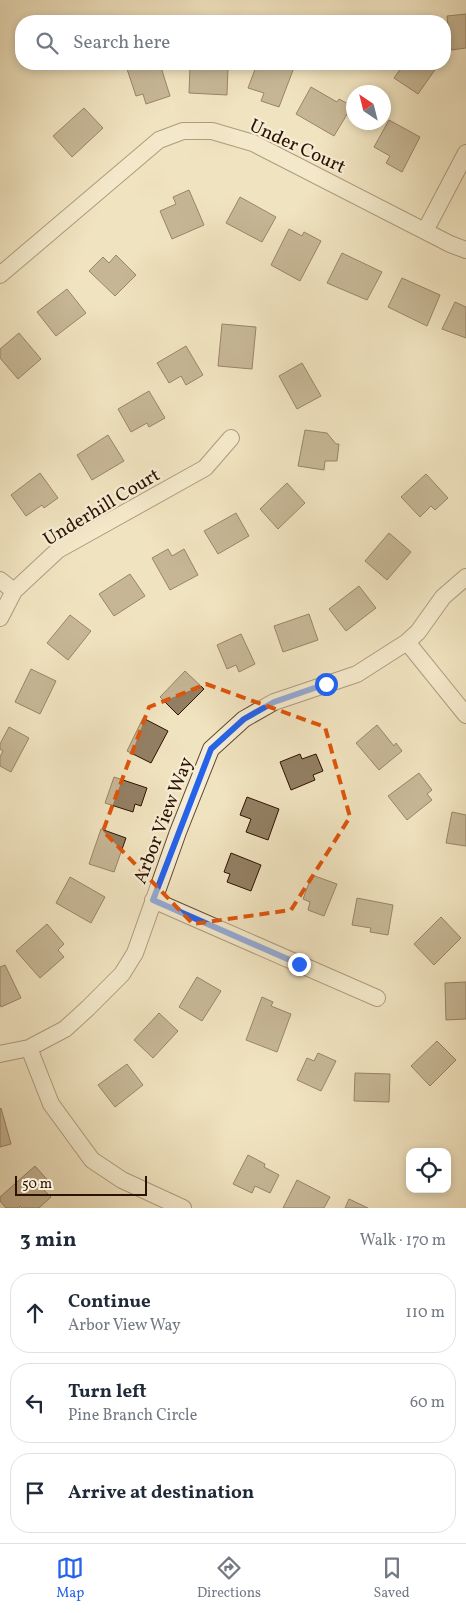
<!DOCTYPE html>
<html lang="en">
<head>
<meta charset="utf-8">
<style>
  :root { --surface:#fff; --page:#f6f6f7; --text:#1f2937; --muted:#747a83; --line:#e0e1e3; --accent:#2563eb }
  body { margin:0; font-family:Vollkorn,serif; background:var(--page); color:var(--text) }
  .controls { position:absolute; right:15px; bottom:15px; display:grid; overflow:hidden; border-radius:10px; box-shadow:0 2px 8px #0003 }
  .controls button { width:45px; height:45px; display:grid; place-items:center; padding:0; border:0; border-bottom:1px solid var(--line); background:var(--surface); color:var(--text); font:25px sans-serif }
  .compass { position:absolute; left:346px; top:85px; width:45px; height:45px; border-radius:50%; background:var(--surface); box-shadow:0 2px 8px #0003; rotate:325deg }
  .scale { position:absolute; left:15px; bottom:12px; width:132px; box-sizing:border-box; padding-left:5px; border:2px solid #2e1200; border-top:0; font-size:14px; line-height:18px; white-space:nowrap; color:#2e1200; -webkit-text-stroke:4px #f5edd5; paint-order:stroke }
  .stop { position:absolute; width:15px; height:15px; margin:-11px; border:4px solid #2563eb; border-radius:50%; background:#fff }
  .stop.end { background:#2563eb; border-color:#fff; box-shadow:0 1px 5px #0008 }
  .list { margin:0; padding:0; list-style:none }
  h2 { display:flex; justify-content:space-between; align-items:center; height:65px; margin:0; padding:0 20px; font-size:21px }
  h2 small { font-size:16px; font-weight:400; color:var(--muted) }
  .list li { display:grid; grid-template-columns:32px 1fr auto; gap:15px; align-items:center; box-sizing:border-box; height:80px; margin:0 10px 10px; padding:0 10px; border:1px solid var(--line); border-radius:20px }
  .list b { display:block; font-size:19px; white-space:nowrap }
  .list p { margin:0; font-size:16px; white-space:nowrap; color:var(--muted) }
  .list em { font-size:16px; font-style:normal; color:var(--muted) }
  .icon { flex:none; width:28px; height:28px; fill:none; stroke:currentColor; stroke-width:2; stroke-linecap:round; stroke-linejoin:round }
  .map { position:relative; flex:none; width:466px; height:1208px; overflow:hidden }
  .search { position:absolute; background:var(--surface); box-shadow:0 2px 8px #0003; left:15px; right:15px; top:15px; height:55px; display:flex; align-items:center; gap:12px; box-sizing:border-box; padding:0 18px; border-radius:20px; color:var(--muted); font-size:19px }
  .sheet { height:335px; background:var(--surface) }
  nav { display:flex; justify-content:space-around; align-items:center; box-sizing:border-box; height:70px; border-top:1px solid var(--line); background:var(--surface); font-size:14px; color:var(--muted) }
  nav a { display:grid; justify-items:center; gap:2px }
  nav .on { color:var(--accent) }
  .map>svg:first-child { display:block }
</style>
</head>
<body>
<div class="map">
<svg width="466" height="1208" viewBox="0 0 466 1208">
  <rect width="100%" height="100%" fill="#f0e3bf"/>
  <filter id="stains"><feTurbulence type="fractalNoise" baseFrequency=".004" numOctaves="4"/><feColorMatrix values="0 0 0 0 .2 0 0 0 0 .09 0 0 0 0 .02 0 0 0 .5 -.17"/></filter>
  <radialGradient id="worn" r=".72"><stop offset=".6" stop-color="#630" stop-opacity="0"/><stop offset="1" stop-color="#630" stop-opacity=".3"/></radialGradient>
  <path fill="#937f63" stroke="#2e1200" d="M466,14V48L451,50L447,16Z
    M144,64H160L170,96L146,104L143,94L136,96L127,69Z
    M257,64L295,65L279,107L261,101L264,93L248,88Z
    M404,64H439L418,94L394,78Z
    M190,67L228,68L227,95L189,93Z
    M311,87L337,102L339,99L352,106L334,136L296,114Z
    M84,108L103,128L72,157L53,136Z
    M389,120L420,137L402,172L386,163L390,156L374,147Z
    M189,190L204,225L172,239L160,211L176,204L173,197Z
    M240,197L276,217L262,242L226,223Z
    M289,229L302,236L304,232L321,241L300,281L271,265Z
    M342,253L382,272L367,300L327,283Z
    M116,255L136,275L115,296L89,271L103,257L109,263Z
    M402,278L440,295L427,326L388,307Z
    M67,289L86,313L56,336L37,312Z
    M455,302L466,307V338L442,329Z
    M222,324L256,327L252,369L218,366Z
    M19,333L41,359L18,379L0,358V349Z
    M186,346L203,375L186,385L181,376L169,383L157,363Z
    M302,363L321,396L297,409L279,376Z
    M149,391L165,418L149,427L147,423L131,432L118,409Z
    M305,430L327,433L336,444H339L337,461H325L324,470L298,466Z
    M108,435L124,461L92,480L77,455Z
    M40,473L58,498L44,508L42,505L26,516L11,495Z
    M426,474L448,498L435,510L431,506L420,517L401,497Z
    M287,483L305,503L278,529L260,509Z
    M236,513L249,536L218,554L204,531Z
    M389,533L411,552L387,580L365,561Z
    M168,549L172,556L184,549L198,575L170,590L152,558Z
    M130,574L145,596L114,616L99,594Z
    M359,586L376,608L346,631L329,609Z
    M309,614L318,640L283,652L274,626Z
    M70,615L91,631L68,660L47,643Z
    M241,634L255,664L239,672L236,665L227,669L217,645Z
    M31,669L56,681L40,714L15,702Z
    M185,671L204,689L178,715L160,697Z
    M143,718L168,731L151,763L127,751Z
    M377,725L394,746L396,743L402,751L379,770L356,743Z
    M9,727L29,738L11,772L0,766V757L3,751L0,749V744Z
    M300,754L302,759L316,754L323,771L313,775L315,780L291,790L280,762Z
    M419,773L432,790L427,794L432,800L407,820L388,796Z
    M114,777L147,788L141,806L135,804L133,812L105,803Z
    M247,797L279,809L268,840L246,832L251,819L240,815Z
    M452,812L466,815V846L446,843Z
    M101,829L126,838L114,872L89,864Z
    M231,853L261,865L251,891L227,882L230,874L224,872Z
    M312,875L337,884L324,916L308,910L310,902L303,899Z
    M70,877L105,897L91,923L56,903Z
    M357,898L393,905L388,935L370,932L371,928L352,925Z
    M441,917L461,938L434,965L414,944Z
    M47,924L64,944L58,950L64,957L40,978L16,951Z
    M5,965L21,998L1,1007L0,1004V967Z
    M197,977L221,991L202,1021L179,1007Z
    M466,982V1019L446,1020L445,983Z
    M262,997L273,1002L271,1006L291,1014L277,1052L246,1040Z
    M159,1013L178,1031L153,1058L134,1040Z
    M437,1041L456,1060L430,1086L411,1066Z
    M318,1053L336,1061L321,1091L297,1080L307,1058L314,1061Z
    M127,1064L143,1085L115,1107L98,1085Z
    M355,1073L390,1074L389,1102L354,1101Z
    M1,1108L11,1144L0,1147V1109Z
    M248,1155L265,1164L264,1167L279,1175L270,1193L255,1186L252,1193L233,1184Z
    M35,1166L51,1184L44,1190L51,1197L39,1208H22L20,1206L19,1208H6L0,1201V1197Z
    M297,1180L330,1197L324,1208H283Z
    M349,1199L368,1208H345Z"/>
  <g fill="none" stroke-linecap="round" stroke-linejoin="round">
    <defs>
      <path id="minor" d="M425,231L466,153
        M0,275L159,140L183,131H212L253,143L450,244L466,250
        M0,580L14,591
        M0,618L14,591L58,550L205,468L231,438
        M407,642L466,715
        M153,900L377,998
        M29,1048L51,1104L92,1160L122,1180L183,1208
        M0,1054L29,1048L65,1029L88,1008L122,974L135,953L178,832L211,749L244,719L274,702L357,674L407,642L418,632L443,597L466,577"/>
    </defs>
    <use href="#minor" stroke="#5e4630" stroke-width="18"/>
    <use href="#minor" stroke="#f5edd5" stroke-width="16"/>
  </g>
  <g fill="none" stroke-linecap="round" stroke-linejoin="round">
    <path stroke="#2563eb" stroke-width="6" d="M299,964L153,900L211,749L244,719L274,702L326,684"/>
  </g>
  <path d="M0 0H466V1208H0ZM206,684L325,727L350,817L291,910L193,924L103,831L149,707Z" fill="#f0e3bf" fill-opacity=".55" fill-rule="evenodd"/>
  <path fill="none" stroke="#df550b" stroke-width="4" stroke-dasharray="10 6" stroke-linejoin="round" d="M206,684L325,727L350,817L291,910L193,924L103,831L149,707Z"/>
  <g text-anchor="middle" stroke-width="4.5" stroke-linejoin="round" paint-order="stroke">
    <g font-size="19" fill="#2e1200" stroke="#f5edd5">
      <text transform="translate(298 145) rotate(25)" y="7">Under Court</text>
      <text transform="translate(101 506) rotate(-31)" y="7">Underhill Court</text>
      <text transform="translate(162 820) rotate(-69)" y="7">Arbor View Way</text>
    </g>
  </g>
  <rect width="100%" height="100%" filter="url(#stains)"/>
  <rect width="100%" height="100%" fill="url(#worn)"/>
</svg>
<div class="controls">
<button><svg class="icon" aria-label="locate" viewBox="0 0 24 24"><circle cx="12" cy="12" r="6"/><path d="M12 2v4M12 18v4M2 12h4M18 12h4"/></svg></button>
</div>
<svg class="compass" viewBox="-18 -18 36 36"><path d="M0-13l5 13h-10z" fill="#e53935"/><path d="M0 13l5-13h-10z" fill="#747a83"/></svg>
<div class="scale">50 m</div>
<div class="stop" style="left:326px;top:684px"></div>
<div class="stop end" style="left:299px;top:964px"></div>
<div class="search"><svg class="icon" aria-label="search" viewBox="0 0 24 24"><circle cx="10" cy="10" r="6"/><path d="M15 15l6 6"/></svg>Search here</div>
</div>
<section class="sheet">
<h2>3 min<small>Walk · 170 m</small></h2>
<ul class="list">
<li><svg class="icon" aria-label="ahead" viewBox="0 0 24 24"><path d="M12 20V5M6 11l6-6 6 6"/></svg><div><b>Continue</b><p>Arbor View Way</p></div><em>110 m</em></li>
<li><svg class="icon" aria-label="left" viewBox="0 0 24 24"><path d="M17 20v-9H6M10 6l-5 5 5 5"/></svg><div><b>Turn left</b><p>Pine Branch Circle</p></div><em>60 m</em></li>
<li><svg class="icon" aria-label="arrive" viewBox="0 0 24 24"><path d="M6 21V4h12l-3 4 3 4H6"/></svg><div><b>Arrive at destination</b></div></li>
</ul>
</section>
<nav>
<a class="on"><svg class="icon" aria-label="map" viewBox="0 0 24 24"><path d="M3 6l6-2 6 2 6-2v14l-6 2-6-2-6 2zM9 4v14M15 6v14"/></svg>Map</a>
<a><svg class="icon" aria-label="directions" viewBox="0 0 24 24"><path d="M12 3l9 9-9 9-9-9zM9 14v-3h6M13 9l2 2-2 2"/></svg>Directions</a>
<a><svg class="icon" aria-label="saved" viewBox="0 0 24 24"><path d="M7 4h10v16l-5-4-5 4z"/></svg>Saved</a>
</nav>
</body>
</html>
